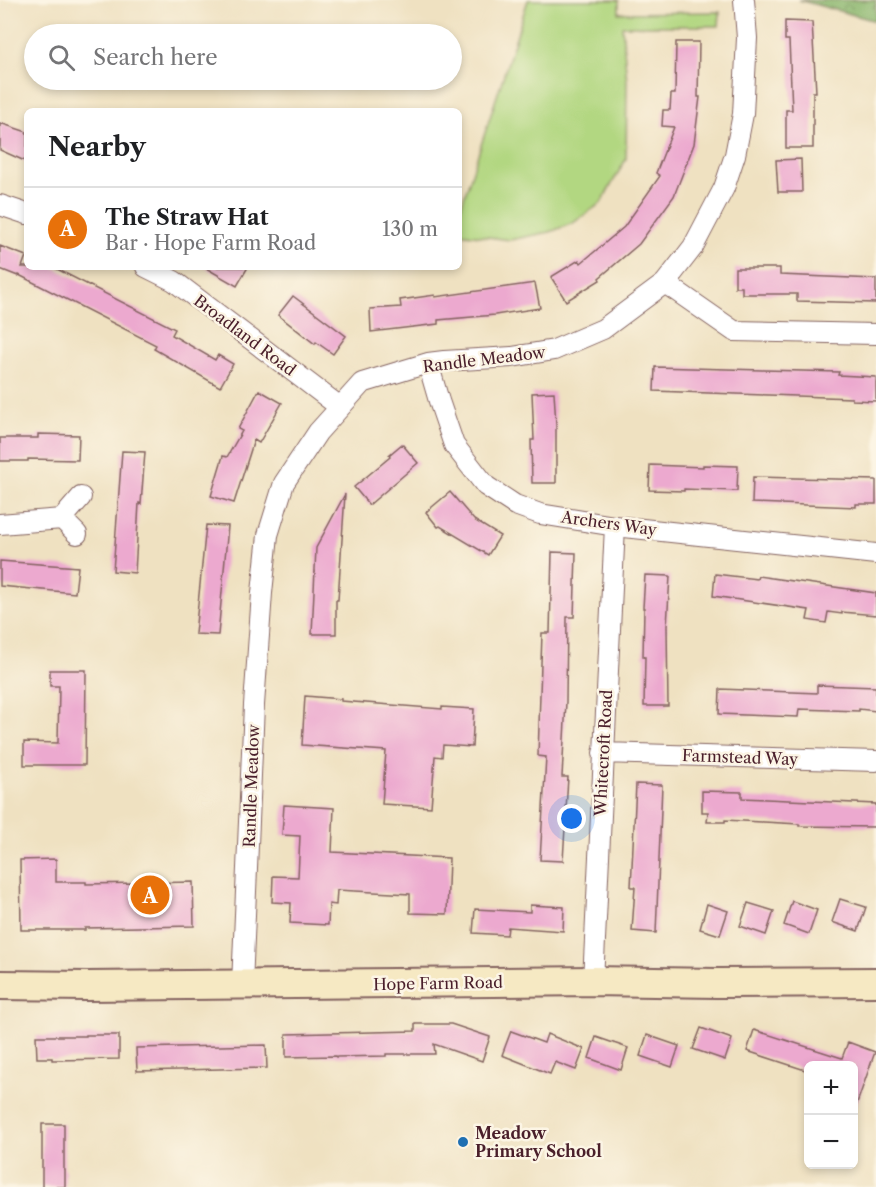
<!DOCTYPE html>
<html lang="en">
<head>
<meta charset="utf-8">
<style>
  :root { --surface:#fff; --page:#f2f2f2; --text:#202124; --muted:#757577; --line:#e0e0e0; --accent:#db2777 }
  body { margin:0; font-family:"Libre Caslon Text",serif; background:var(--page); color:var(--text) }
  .controls { position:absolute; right:18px; bottom:18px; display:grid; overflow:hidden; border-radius:9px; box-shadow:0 3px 9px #0003 }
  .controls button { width:54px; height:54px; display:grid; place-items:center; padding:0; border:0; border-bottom:2px solid var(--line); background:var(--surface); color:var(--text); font:30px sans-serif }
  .you { position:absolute; left:572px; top:819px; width:21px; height:21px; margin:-15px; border:4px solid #fff; border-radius:50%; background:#1a73e8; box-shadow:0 0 0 9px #1a73e833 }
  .badge { display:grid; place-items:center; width:39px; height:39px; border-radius:50%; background:var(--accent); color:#fff; font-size:20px; font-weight:700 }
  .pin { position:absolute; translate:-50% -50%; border:3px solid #fff; box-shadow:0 2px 6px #0006 }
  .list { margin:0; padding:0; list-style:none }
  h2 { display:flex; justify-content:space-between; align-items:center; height:78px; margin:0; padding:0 24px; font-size:26px }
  h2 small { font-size:20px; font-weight:400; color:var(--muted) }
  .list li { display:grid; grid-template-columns:39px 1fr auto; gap:18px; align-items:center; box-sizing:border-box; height:84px; padding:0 24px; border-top:2px solid var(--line) }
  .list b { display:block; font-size:22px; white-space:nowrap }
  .list p { margin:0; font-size:20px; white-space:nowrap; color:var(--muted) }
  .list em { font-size:20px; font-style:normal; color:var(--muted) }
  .icon { flex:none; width:33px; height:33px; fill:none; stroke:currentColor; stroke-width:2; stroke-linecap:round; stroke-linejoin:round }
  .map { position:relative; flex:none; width:876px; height:1187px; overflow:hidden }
  .search { position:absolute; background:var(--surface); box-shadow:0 3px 9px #0003; left:24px; top:24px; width:438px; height:66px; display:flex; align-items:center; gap:15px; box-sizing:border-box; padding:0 21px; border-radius:33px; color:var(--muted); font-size:22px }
  .panel { position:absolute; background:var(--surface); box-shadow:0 3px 9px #0003; left:24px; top:108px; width:438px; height:162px; border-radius:9px }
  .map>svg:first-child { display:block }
</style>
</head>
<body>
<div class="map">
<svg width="876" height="1187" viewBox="0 0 876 1187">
  <defs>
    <pattern id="forest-crowns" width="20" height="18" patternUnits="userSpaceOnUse" patternTransform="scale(1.5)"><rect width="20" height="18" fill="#8db86f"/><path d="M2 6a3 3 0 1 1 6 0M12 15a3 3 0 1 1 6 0" fill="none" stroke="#75955b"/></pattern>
  </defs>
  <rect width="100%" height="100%" fill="#fcf5e5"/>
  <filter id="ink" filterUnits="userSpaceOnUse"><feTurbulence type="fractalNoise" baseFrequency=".0167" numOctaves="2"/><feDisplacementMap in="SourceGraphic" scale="12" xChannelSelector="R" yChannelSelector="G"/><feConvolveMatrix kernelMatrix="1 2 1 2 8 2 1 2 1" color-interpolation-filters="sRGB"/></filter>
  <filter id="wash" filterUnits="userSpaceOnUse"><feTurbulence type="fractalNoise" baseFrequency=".008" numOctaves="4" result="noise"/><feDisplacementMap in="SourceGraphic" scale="24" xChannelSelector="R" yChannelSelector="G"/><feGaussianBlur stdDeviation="1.35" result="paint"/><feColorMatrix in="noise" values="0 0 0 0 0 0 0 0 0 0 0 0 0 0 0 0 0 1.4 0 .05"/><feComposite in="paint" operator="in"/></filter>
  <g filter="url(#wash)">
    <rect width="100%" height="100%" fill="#efe1c1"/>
    <path fill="#b2d781" stroke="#7e7b56" stroke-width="1.5" d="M528,0H619V13L720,12L719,26H622L627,82L626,159L601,203L573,223L550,232L510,240L459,233V213Z"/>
    <path fill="url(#forest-crowns)" stroke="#6c6c4d" stroke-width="1.5" d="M799,0H876V21Z"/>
    <g id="blocks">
      <path fill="#eca9cf" d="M785,21L812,22L816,92H813V148H786V110H792L789,40H785Z
        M676,42H699L698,97H700L694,144L674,196L639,244L599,278L600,280L566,301L551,277L579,260L581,263L624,227L660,176L656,173L674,127L662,126L663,110H670L671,94H675Z
        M0,123L27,132V162L0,150Z
        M801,159L802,192H778L776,160Z
        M0,246L26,256L22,267H53L175,329L172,335L215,360L218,355L233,364L220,387L154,349L156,345L19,275L18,276L0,269Z
        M204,267H248L237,286Z
        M735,268H780V275L876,279V303L797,301V294H742V287H735Z
        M535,283L540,308L495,315L438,320V324L371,332L370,309L401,307L400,300L435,295V297Z
        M293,296L346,336L333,354L316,342L315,344L278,315Z
        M655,367L839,372L838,375L876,377V401L852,400V398L654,391Z
        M259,390L282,403L259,443L254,440L234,503L211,496L223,456L227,457L242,431L238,429Z
        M554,392L556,425V483H532L531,440H534L532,393Z
        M38,434L79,435L78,460L28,459V461H0V438H38Z
        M402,444L418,463L369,505L354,487L390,457L389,455Z
        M122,451L145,452L141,504L139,503L135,573L113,571Z
        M650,465L703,467V465L738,466L737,491L684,489V491L649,490Z
        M753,477L876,480V504H856V507L752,503Z
        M450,492L474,520L500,536L488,555L440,526L438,527L426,512Z
        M345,494L338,600H336V634H312L316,548Z
        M206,525L228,526L218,635L195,634Z
        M552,552L576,553L574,617H567L566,702L562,777H568L563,861L540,860L546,757L538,756L542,633H550Z
        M0,561L78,567L75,593L0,586Z
        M715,574L757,579L758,576L876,593V615L842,612V614L828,612L826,623L807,620L809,610L713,596Z
        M645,575L670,576L667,626L668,706H644L645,657H643L644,608H643Z
        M50,670H86L85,765H24V742L58,743L59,686H50Z
        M817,685L876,687V711L859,709V711L799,709L798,717L719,714L720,689L817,693Z
        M305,696L341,699V701L442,709V707L474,709L472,747L443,745L442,757L435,756L431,807L382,804L386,751L302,745Z
        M636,784L662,785L656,933L632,931L635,887H631Z
        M702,791L742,792V798L876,804V827L799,826V824L725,820V822H707L708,812H702Z
        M284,805L334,808L332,852L449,858L447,914L410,913V894L337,890L336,905L329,904L328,925L290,923L291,903L272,902L273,876L298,877L300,836L282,835Z
        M56,859V882H86V884L193,882L194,926L85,928V930H21L20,860Z
        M840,899L866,907L858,931L832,922Z
        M792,901L817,910L809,934L784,925Z
        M748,903L774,911L766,935L740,926Z
        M707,904L728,911L720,935L700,929Z
        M530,905L564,907L563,931L508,927L507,935L473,933L475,909L530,912Z
        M415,1024H451L490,1037L482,1061L434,1044L435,1054H386V1056L336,1057V1056L286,1057V1034L415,1031Z
        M701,1028L732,1039L725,1060L693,1049Z
        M754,1030L842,1058L848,1042L875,1052L856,1106L854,1105V1065H808V1071L747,1051Z
        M511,1031L544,1043L547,1034L584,1049L576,1070L555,1062L550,1074L502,1055Z
        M86,1035H119V1059L52,1060V1058H37L36,1036H86Z
        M647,1035L679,1046L672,1067L640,1056Z
        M596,1037L628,1048L621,1070L589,1058Z
        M266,1045L267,1068L137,1071L136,1048Z
        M42,1124H64V1170H65V1187H42Z"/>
    </g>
  </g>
  <g filter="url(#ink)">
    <use href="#blocks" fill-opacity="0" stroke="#846360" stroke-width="1.5"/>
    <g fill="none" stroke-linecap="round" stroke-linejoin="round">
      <defs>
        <path id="street" d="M0,205L27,214
          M146,267L174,281L340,407
          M665,283L734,331L876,334
          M428,363L439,401L454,445L486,486L515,505L540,514L615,526L876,554
          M62,519L77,534
          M0,524L62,519L81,497
          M603,753L876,761
          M593,981L615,526
          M242,985L254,705L262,593L268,535L284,483L318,432L362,383L428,363L444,361L512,357L554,350L603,329L665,283L693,247L724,188L735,155L743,114L747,38L744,0"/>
        <path id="secondary" d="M0,985L87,986L593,981L717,983L876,982"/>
      </defs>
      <use href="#street" stroke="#846360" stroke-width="22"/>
      <use href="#secondary" stroke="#846360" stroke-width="32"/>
      <use href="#street" stroke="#fff" stroke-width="20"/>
      <use href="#secondary" stroke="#f6e9c3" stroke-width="28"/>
    </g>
  </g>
  <circle fill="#1f6fb2" stroke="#fcf5e5" stroke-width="2" cx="463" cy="1142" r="6"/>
  <g text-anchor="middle" stroke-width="5" stroke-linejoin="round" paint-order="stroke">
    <g font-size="16" fill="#4a1f2b" stroke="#fcf5e5">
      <text transform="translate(245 335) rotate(37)" y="6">Broadland Road</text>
      <text transform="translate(484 359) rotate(-7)" y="6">Randle Meadow</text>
      <text transform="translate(609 523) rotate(8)" y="6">Archers Way</text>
      <text transform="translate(603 753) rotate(-87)" y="6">Whitecroft Road</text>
      <text transform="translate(740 757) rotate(2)" y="6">Farmstead Way</text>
      <text transform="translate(251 786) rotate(-88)" y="6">Randle Meadow</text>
      <text transform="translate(438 983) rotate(-1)" y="6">Hope Farm Road</text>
    </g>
    <g font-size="16" font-weight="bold" fill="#4a1f2b" stroke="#fcf5e5" text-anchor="start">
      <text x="475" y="1139">Meadow<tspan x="475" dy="18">Primary School</tspan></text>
    </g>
  </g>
</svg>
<div class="controls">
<button>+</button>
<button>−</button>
</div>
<div class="you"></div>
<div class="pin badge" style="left:150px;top:895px;background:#e8710a">A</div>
<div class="search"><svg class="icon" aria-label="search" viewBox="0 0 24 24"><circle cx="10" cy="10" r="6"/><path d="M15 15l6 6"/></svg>Search here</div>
<section class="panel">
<h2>Nearby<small></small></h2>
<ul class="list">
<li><span class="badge" style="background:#e8710a">A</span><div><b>The Straw Hat</b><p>Bar · Hope Farm Road</p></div><em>130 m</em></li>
</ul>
</section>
</div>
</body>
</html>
